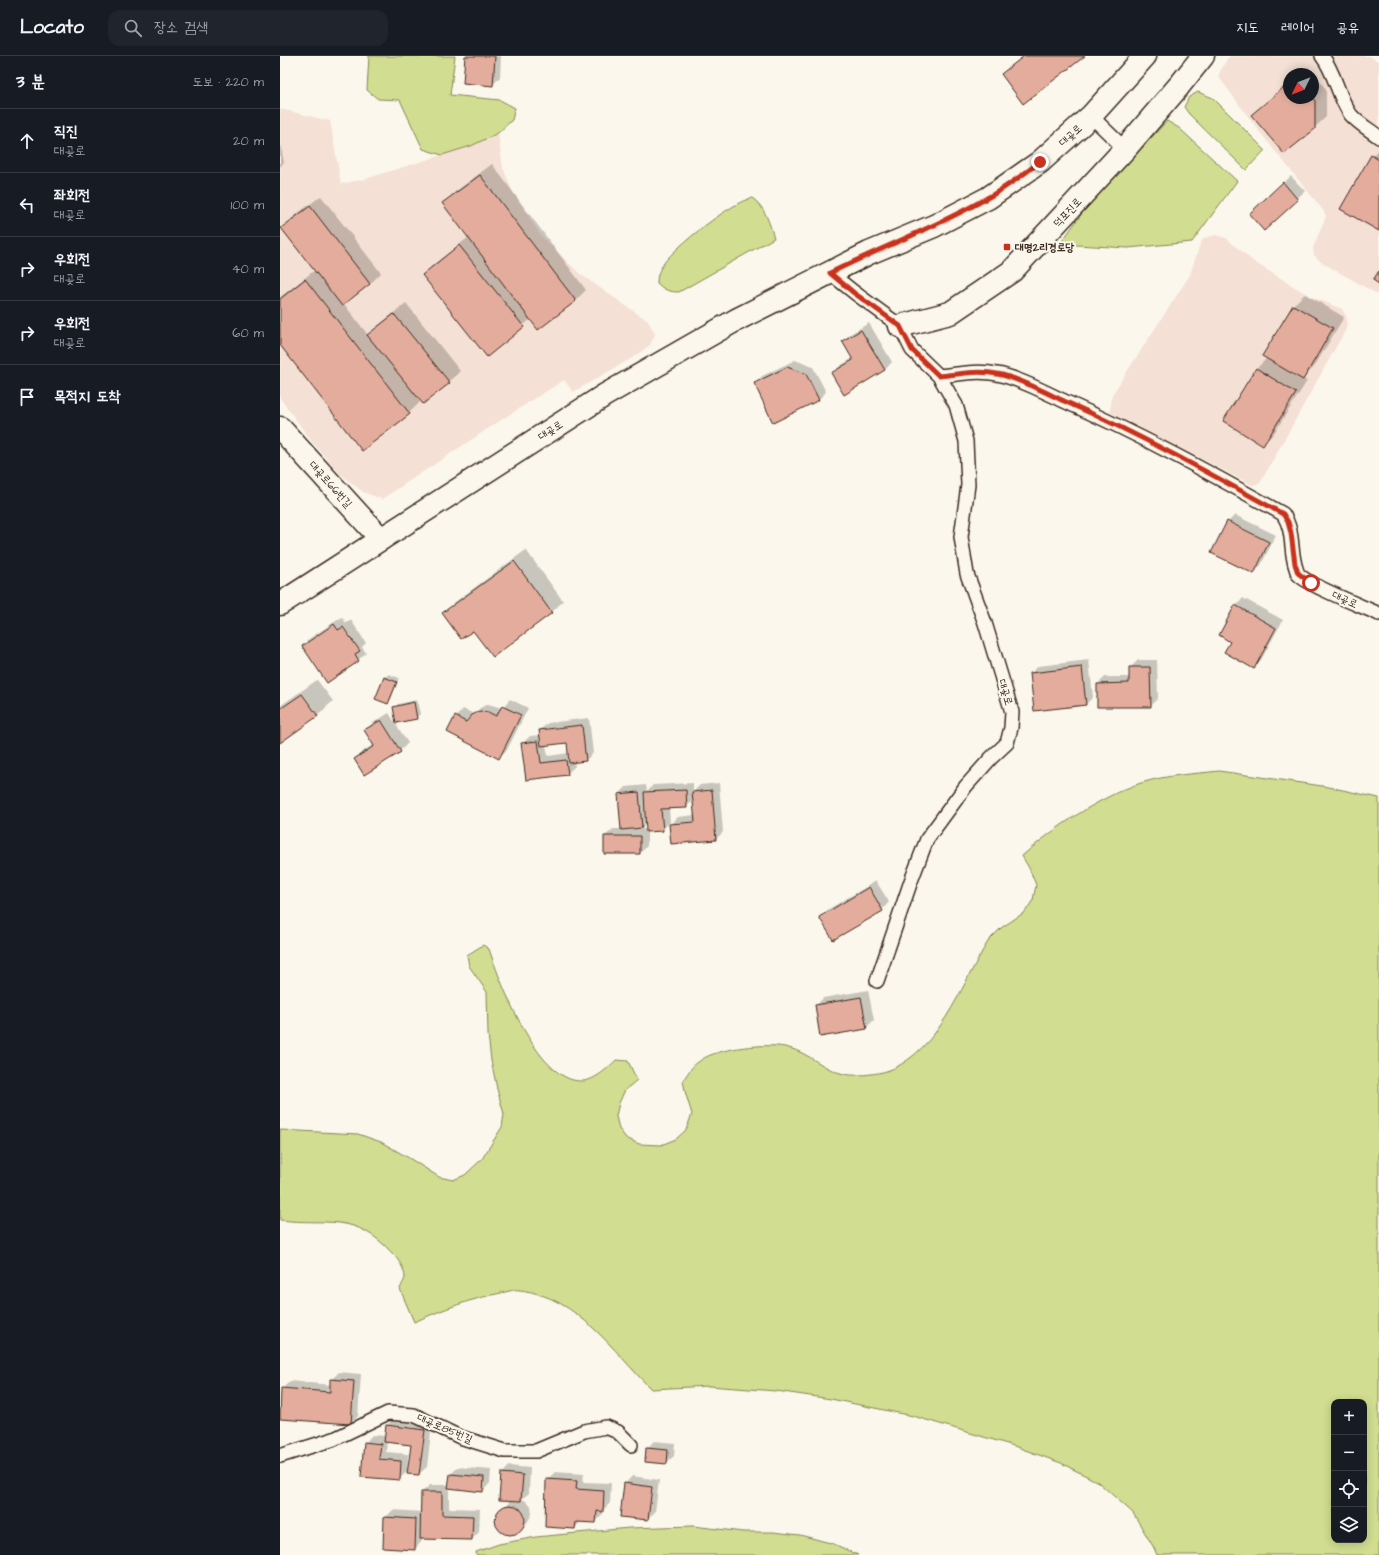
<!DOCTYPE html>
<html lang="ko">
<head>
<meta charset="utf-8">
<style>
  :root { --surface:#171b24; --page:#20242c; --text:#f1f3f6; --muted:#9ea1a6; --line:#363941 }
  body { margin:0; font-family:"Architects Daughter","Poor Story",sans-serif; background:var(--page); color:var(--text) }
  .controls { position:absolute; right:12px; bottom:12px; display:grid; overflow:hidden; border-radius:8px; box-shadow:0 2px 10px #0003 }
  .controls button { width:36px; height:36px; display:grid; place-items:center; padding:0; border:0; border-bottom:1px solid var(--line); background:var(--surface); color:var(--text); font:20px sans-serif }
  .compass { position:absolute; left:1003px; top:12px; width:36px; height:36px; border-radius:50%; background:var(--surface); box-shadow:0 2px 10px #0003; rotate:227deg }
  .stop { position:absolute; width:12px; height:12px; margin:-9px; border:3px solid #c8321e; border-radius:50%; background:#fff }
  .stop.end { background:#c8321e; border-color:#fff; box-shadow:0 1px 4px #0008 }
  .list { margin:0; padding:0; list-style:none }
  h2 { display:flex; justify-content:space-between; align-items:center; height:52px; margin:0; padding:0 16px; font-size:17px }
  h2 small { font-size:13px; font-weight:400; color:var(--muted) }
  .list li { display:grid; grid-template-columns:26px 1fr auto; gap:12px; align-items:center; box-sizing:border-box; height:64px; padding:0 16px; border-top:1px solid var(--line) }
  .list b { display:block; font-size:15px; white-space:nowrap }
  .list p { margin:0; font-size:13px; white-space:nowrap; color:var(--muted) }
  .list em { font-size:13px; font-style:normal; color:var(--muted) }
  .icon { flex:none; width:22px; height:22px; fill:none; stroke:currentColor; stroke-width:2; stroke-linecap:round; stroke-linejoin:round }
  .map { position:relative; flex:none; width:1099px; height:1499px; overflow:hidden }
  header { display:flex; align-items:center; gap:24px; box-sizing:border-box; height:56px; padding:0 20px; background:var(--surface); border-bottom:1px solid var(--line) }
  header strong { font-size:19px }
  nav { display:flex; gap:22px; margin-inline-start:auto; font-size:14px }
  .search { width:280px; height:36px; background:var(--page); display:flex; align-items:center; gap:10px; box-sizing:border-box; padding:0 14px; border-radius:12px; color:var(--muted); font-size:15px }
  main { display:flex }
  aside { flex:1; background:var(--surface) }
  .map>svg:first-child { display:block }
</style>
</head>
<body>
<header>
<strong>Locato</strong>
<div class="search"><svg class="icon" aria-label="search" viewBox="0 0 24 24"><circle cx="10" cy="10" r="6"/><path d="M15 15l6 6"/></svg>장소 검색</div>
<nav><a>지도</a><a>레이어</a><a>공유</a></nav>
</header>
<main>
<aside>
<h2>3 분<small>도보 · 220 m</small></h2>
<ul class="list">
<li><svg class="icon" aria-label="ahead" viewBox="0 0 24 24"><path d="M12 20V5M6 11l6-6 6 6"/></svg><div><b>직진</b><p>대곶로</p></div><em>20 m</em></li>
<li><svg class="icon" aria-label="left" viewBox="0 0 24 24"><path d="M17 20v-9H6M10 6l-5 5 5 5"/></svg><div><b>좌회전</b><p>대곶로</p></div><em>100 m</em></li>
<li><svg class="icon" aria-label="right" viewBox="0 0 24 24"><path d="M7 20v-9h11M14 6l5 5-5 5"/></svg><div><b>우회전</b><p>대곶로</p></div><em>40 m</em></li>
<li><svg class="icon" aria-label="right" viewBox="0 0 24 24"><path d="M7 20v-9h11M14 6l5 5-5 5"/></svg><div><b>우회전</b><p>대곶로</p></div><em>60 m</em></li>
<li><svg class="icon" aria-label="arrive" viewBox="0 0 24 24"><path d="M6 21V4h12l-3 4 3 4H6"/></svg><div><b>목적지 도착</b></div></li>
</ul>
</aside>
<div class="map">
<svg width="1099" height="1499" viewBox="0 0 1099 1499">
  <rect width="100%" height="100%" fill="#fbf7ec"/>
  <filter id="ink" filterUnits="userSpaceOnUse"><feTurbulence type="fractalNoise" baseFrequency=".025" numOctaves="2"/><feDisplacementMap in="SourceGraphic" scale="8" xChannelSelector="R" yChannelSelector="G"/><feConvolveMatrix kernelMatrix="1 2 1 2 8 2 1 2 1" color-interpolation-filters="sRGB"/></filter>
  <g filter="url(#ink)">
    <path fill="#f4e0d4" fill-rule="evenodd" d="M950,0H1090L1095,4L1099,5V239L1041,206L1034,199L1033,192L1046,160L1043,154L979,75L938,20L947,3ZM1009,18H1033V42H1009Z
      M0,53L50,65L61,128L85,123L191,90L218,77L223,112L233,136L261,180L300,218L368,265L375,278L370,289L352,302L293,336L284,324L221,364L102,443L83,436L59,417L32,386L0,342Z
      M936,179L946,182L974,206L1013,230L1030,240L1062,253L1067,262L1066,273L980,427L972,429L830,356L832,339L910,219L920,188L924,182Z"/>
    <path fill="#d1dd90" stroke="#868457" fill-rule="evenodd" d="M89,0H175L170,39L220,44L235,52L232,64L218,77L191,90L162,99L143,93L120,44L98,43L87,34Z
      M918,36L933,42L985,94L966,114L909,58L904,51L909,41Z
      M887,65L899,72L957,125L912,186L848,192L796,189L778,191L807,150Z
      M472,142C485,150 490,169 494,182L399,236C389,236 384,234 377,227C377,219 379,214 384,207C395,191 453,145 472,142Z
      M939,715L1049,731L1099,742V1499H877L874,1492L853,1457L818,1426L781,1407L734,1390L633,1360L551,1343L496,1335L429,1330L371,1333C333,1295 298,1241 240,1234C234,1233 227,1236 221,1237C190,1243 164,1253 134,1266L120,1233C121,1230 124,1225 125,1222C125,1213 118,1203 113,1198C74,1155 49,1170 0,1164V1074L78,1078L101,1086L129,1102L159,1121L173,1124L185,1119L202,1103L222,1071L224,1058L217,1033L211,1004L208,978L207,936L189,910L187,899L203,889L209,893C221,928 257,1024 300,1025C313,1026 327,1013 336,1004L348,1005L357,1024L345,1034L339,1047L336,1060L339,1073L346,1082L359,1088L381,1089L396,1083L406,1074L412,1058L406,1039L403,1025C408,1016 413,1009 421,1004C437,992 490,986 509,992C529,997 544,1014 564,1018C573,1020 582,1019 591,1018C601,1017 612,1014 620,1009C665,982 682,927 709,884L721,872L745,856L753,844L756,829L749,812L742,800C774,772 821,740 861,727C886,719 913,718 939,715ZM1054,1346H1084V1484H1054Z
      M413,1470L463,1476H493L520,1479L554,1488L578,1499H196V1496L219,1488L256,1481L349,1472Z"/>
    <path fill="#0003" fill-rule="evenodd" d="M186,0H221L220,21L213,29Z
      M743,0H803L722,19Z
      M1028,11L1046,33V61L1034,72L973,59L1009,27V42H1033V18H1020Z
      M0,87L4,106L0,111Z
      M1099,93V174L1092,100Z
      M212,108L306,234L295,245L251,263L207,300L143,219L154,208L189,181L164,147L175,136Z
      M1011,120L1025,135L984,173L978,150Z
      M41,140L101,217L90,228L64,248L88,279L100,268L126,247L180,315L169,326L138,342L140,346L129,357L0,288V241L35,214L3,172L14,160Z
      M1025,238L1064,261L1034,311L1023,323L1027,325L994,377L983,389L944,364L977,312L987,302L984,300L1013,249Z
      M589,267L612,306L605,314L565,337L553,317L560,310L573,302L563,285L570,278Z
      M515,304L533,311L546,336L538,344L475,327L482,320Z
      M955,459L996,479L981,509L974,517L948,466Z
      M246,494L283,545L272,556L213,599L193,573L164,557L175,546Z
      M963,542L1003,564L981,604L974,612L951,585L956,550Z
      M62,561L66,567L71,564L86,587L82,591L86,597L78,604L23,590L30,582Z
      M809,604L813,641L806,648L755,654L751,617L758,610Z
      M858,604H877L878,642L871,650L818,628L825,621H850V612Z
      M109,618L119,622L111,643L107,647L96,642L105,621Z
      M37,624L53,645L38,659L0,686V650Z
      M230,643L248,652L227,694L219,701L176,661L183,653L194,658L200,652L208,648L222,652Z
      M137,644L140,658L136,662L114,651L118,648Z
      M109,657L128,687L120,695L84,718L75,703L82,696L94,688L85,674L93,667Z
      M309,662L313,697L306,704L294,705L295,710L287,718L247,722L242,688L250,680L261,679L260,674L268,667ZM288,686L289,697L268,700L266,689Z
      M413,727V736L420,729L439,727L443,776L436,783L392,787L390,768L398,761L415,759L414,744L406,751L389,752L390,766L382,774L367,775V790L360,797L325,780L333,773H342L339,738L346,731L366,729L367,735L373,729ZM367,766V773H360Z
      M596,825L609,846L602,854L540,861L547,854Z
      M588,934L594,964L586,972L536,950L543,942Z
      M59,1316L81,1318L78,1360L71,1367L0,1362L2,1333L10,1325L51,1329V1324Z
      M115,1362L152,1367L147,1411L139,1418L132,1389L107,1386L106,1396L128,1398L127,1416L119,1423L82,1420L85,1387L92,1379L106,1380L107,1369Z
      M374,1385L395,1387L394,1400L386,1407L367,1392Z
      M229,1410L250,1412L249,1437L242,1443L248,1446L251,1450L252,1458L247,1467L239,1474L230,1478L221,1475L216,1467V1462L220,1454L232,1444L222,1418Z
      M178,1411L211,1414L210,1427L203,1435L169,1431V1452L200,1453L199,1476L192,1483L142,1482V1485L135,1493L105,1462L113,1454L142,1456V1436L150,1429H170L171,1418Z
      M275,1416L304,1418L303,1426L331,1427L330,1447L323,1454V1458L316,1466L301,1465L295,1472L267,1424Z
      M352,1420L379,1424L375,1456L367,1463L345,1428Z"/>
    <path fill="#e4ac9c" stroke="#3b2a1e" d="M185,0H215L213,30L183,27Z
      M744,0H805L743,48L721,18Z
      M1009,27V42H1033L1035,45V73L1004,98L971,59Z
      M1091,99L1099,104V175L1060,153Z
      M200,119L296,245L258,274L162,147Z
      M1003,126L1018,144L984,175L969,158Z
      M30,150L90,228L62,250L1,172Z
      M179,189L244,271L207,301L142,219Z
      M1099,215V228L1093,224Z
      M25,223L130,358L82,395L0,289V243Z
      M1013,249L1053,272L1023,324L982,300Z
      M114,258L170,327L143,348L87,279Z
      M581,274L605,314L564,339L551,317L573,304L562,285Z
      M507,311L526,318L539,344L493,367L474,327Z
      M976,312L1016,337L983,390L943,365Z
      M947,465L989,486L974,518L931,497Z
      M234,505L272,557L213,601L193,575L181,583L162,557Z
      M955,549L996,572L974,613L944,596L950,586L939,579Z
      M54,568L58,574L63,571L80,595L75,598L79,605L47,627L22,590Z
      M802,611L806,649L754,655L750,617Z
      M849,611H870L871,651H817V628L849,627Z
      M104,621L117,626L108,648L95,643Z
      M22,638L38,660L0,687V653Z
      M134,646L137,663L116,667L113,651Z
      M222,650L241,659L219,703L167,676L175,660L186,666L192,659L200,655L208,656L216,660Z
      M101,664L121,696L84,719L74,703L94,690L84,674Z
      M302,669L306,705L289,707L287,687L261,690L259,674Z
      M258,685L261,707L286,704L288,719L246,724L241,687Z
      M406,734L407,752L381,753L383,775L366,776L364,736Z
      M432,734L436,784L391,788L389,768L415,766L412,736Z
      M359,736L362,772L341,774L338,738Z
      M324,780H360V798H324Z
      M589,831L603,855L553,884L539,861Z
      M581,941L587,973L540,981L535,949Z
      M50,1323L74,1325L71,1368L0,1363L1,1332L50,1336Z
      M106,1369L145,1374L139,1419L127,1418L131,1389L104,1386Z
      M84,1386L101,1388L99,1403L121,1405L120,1424L81,1421Z
      M366,1392L388,1394L387,1408L365,1406Z
      M221,1417L243,1419L241,1445L219,1444Z
      M170,1418L204,1421L203,1436L168,1432Z
      M266,1423L297,1425L296,1433L324,1435L323,1456L317,1455L316,1467L296,1466L295,1473L265,1471Z
      M344,1427L372,1431L368,1464L340,1461Z
      M141,1436H162V1459L193,1460L192,1484L140,1483Z
      M215 1464a15 15 0 1 1 30 0a15 15 0 1 1-30 0Z
      M104,1461L136,1463L135,1494L103,1492Z"/>
    <g fill="none" stroke-linecap="round" stroke-linejoin="round">
      <defs>
        <path id="lane" d="M1042,0C1056,18 1058,42 1071,59C1079,68 1090,74 1099,81
          M811,60L845,93
          M550,217L575,237L620,270L632,294L659,320L676,349L686,385L688,429L681,481L687,518L705,567L732,656L731,672L727,687L711,702L686,730L647,783L631,825L597,925
          M659,320C678,318 698,314 717,318C736,321 765,336 784,345C859,378 932,418 1003,458C1014,475 1010,491 1015,509C1016,512 1017,516 1018,518C1029,530 1082,550 1099,558
          M0,1400L54,1383L108,1357L134,1359L180,1381L225,1395H256L304,1375L326,1371L338,1376L351,1389"/>
        <path id="street" d="M620,270L670,257L732,215L845,93L899,30L923,0
          M0,372L101,483"/>
        <path id="secondary" d="M0,548L325,339L456,264L589,197L654,170L708,142L760,106L811,60L865,0"/>
      </defs>
      <use href="#lane" stroke="#3b2a1e" stroke-width="16"/>
      <use href="#street" stroke="#3b2a1e" stroke-width="25"/>
      <use href="#secondary" stroke="#3b2a1e" stroke-width="25"/>
      <use href="#lane" stroke="#fbf7ec" stroke-width="13"/>
      <use href="#street" stroke="#fbf7ec" stroke-width="22"/>
      <use href="#secondary" stroke="#fbf7ec" stroke-width="22"/>
    </g>
  </g>
  <g fill="none" stroke-linecap="round" stroke-linejoin="round" filter="url(#ink)">
    <path stroke="#c8321e" stroke-width="5" d="M760,106C743,118 726,132 707,142C657,171 602,191 550,217L574,237L620,270L632,294L659,320C678,318 698,314 717,318C736,321 765,336 784,345C859,378 931,418 1003,458L1008,466L1011,477L1015,508L1018,517L1031,527"/>
  </g>
  <rect fill="#c8321e" stroke="#fbf7ec" stroke-width="1.5" x="723" y="187" width="8" height="8" rx="2"/>
  <g text-anchor="middle" stroke-width="4" stroke-linejoin="round" paint-order="stroke">
    <g font-size="11" fill="#3b2a1e" stroke="#fbf7ec">
      <text transform="translate(790 79) rotate(-42)" y="4">대곶로</text>
      <text transform="translate(787 156) rotate(-47)" y="4">덕포진로</text>
      <text transform="translate(270 374) rotate(-33)" y="4">대곶로</text>
      <text transform="translate(51 428) rotate(48)" y="4">대곶로66번길</text>
      <text transform="translate(1065 543) rotate(24)" y="4">대곶로</text>
      <text transform="translate(726 636) rotate(73)" y="4">대곶로</text>
      <text transform="translate(165 1372) rotate(23)" y="4">대곶로85번길</text>
    </g>
    <g font-size="11" font-weight="bold" fill="#3b2a1e" stroke="#fbf7ec" text-anchor="start">
      <text x="735" y="195">대명2리경로당</text>
    </g>
  </g>
</svg>
<div class="controls">
<button>+</button>
<button>−</button>
<button><svg class="icon" aria-label="locate" viewBox="0 0 24 24"><circle cx="12" cy="12" r="6"/><path d="M12 2v4M12 18v4M2 12h4M18 12h4"/></svg></button>
<button><svg class="icon" aria-label="layers" viewBox="0 0 24 24"><path d="M12 4l9 5-9 5-9-5zM3 14l9 5 9-5"/></svg></button>
</div>
<svg class="compass" viewBox="-18 -18 36 36"><path d="M0-13l5 13h-10z" fill="#e53935"/><path d="M0 13l5-13h-10z" fill="#9ea1a6"/></svg>
<div class="stop" style="left:1031px;top:527px"></div>
<div class="stop end" style="left:760px;top:106px"></div>
</div>
</main>
</body>
</html>
